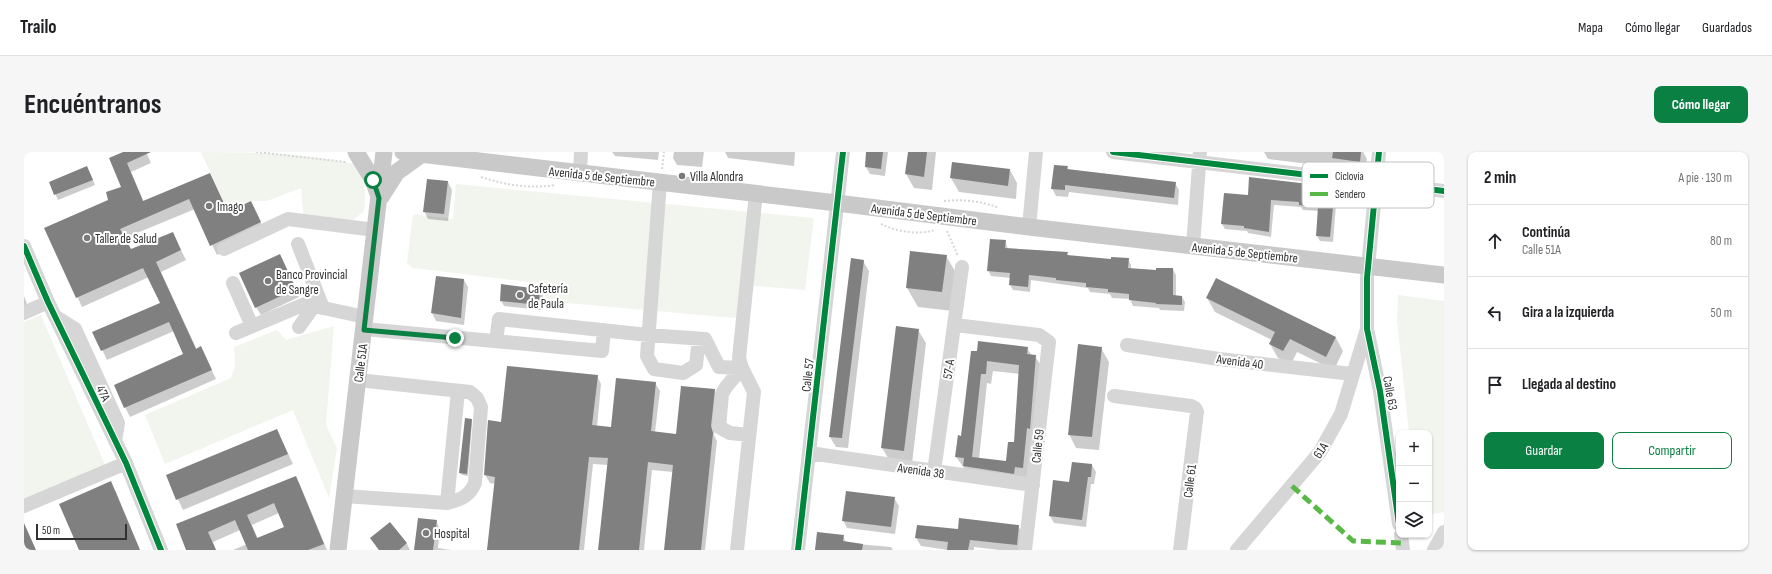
<!DOCTYPE html>
<html lang="es">
<head>
<meta charset="utf-8">
<style>
  :root { --surface:#fff; --page:#f6f6f6; --text:#202124; --muted:#757577; --line:#e0e0e0; --accent:#0b8043 }
  body { margin:0; font-family:"Sofia Sans Condensed",sans-serif; background:var(--page); color:var(--text) }
  .controls { position:absolute; right:12px; bottom:12px; display:grid; overflow:hidden; border-radius:8px; box-shadow:0 1px 3px #0004 }
  .controls button { width:36px; height:36px; display:grid; place-items:center; padding:0; border:0; border-bottom:1px solid var(--line); background:var(--surface); color:var(--text); font:20px sans-serif }
  .scale { position:absolute; left:12px; bottom:10px; width:91px; box-sizing:border-box; padding-left:4px; border:2px solid #323232; border-top:0; font-size:11px; line-height:14px; white-space:nowrap; color:#323232; -webkit-text-stroke:3px #fff; paint-order:stroke }
  .stop { position:absolute; width:12px; height:12px; margin:-9px; border:3px solid #0b8043; border-radius:50%; background:#fff }
  .stop.end { background:#0b8043; border-color:#fff; box-shadow:0 1px 4px #0008 }
  .list { margin:0; padding:0; list-style:none }
  h2 { display:flex; justify-content:space-between; align-items:center; height:52px; margin:0; padding:0 16px; font-size:17px }
  h2 small { font-size:13px; font-weight:400; color:var(--muted) }
  .list li { display:grid; grid-template-columns:26px 1fr auto; gap:12px; align-items:center; box-sizing:border-box; height:72px; padding:0 16px; border-top:1px solid var(--line) }
  .list b { display:block; font-size:15px; white-space:nowrap }
  .list p { margin:0; font-size:13px; white-space:nowrap; color:var(--muted) }
  .list em { font-size:13px; font-style:normal; color:var(--muted) }
  .actions { display:flex; gap:8px; padding:12px 16px }
  .actions a { flex:1; padding:9px 0; border:1px solid var(--accent); border-radius:8px; text-align:center; font-size:14px; color:var(--accent) }
  .actions .main { background:var(--accent); color:#fff }
  .icon { flex:none; width:22px; height:22px; fill:none; stroke:currentColor; stroke-width:2; stroke-linecap:round; stroke-linejoin:round }
  .map { position:relative; flex:none; width:1420px; height:398px; overflow:hidden; border-radius:8px }
  header { display:flex; align-items:center; gap:24px; box-sizing:border-box; height:56px; padding:0 20px; background:var(--surface); border-bottom:1px solid var(--line) }
  header strong { font-size:19px }
  nav { display:flex; gap:22px; margin-inline-start:auto; font-size:14px }
  .intro { display:flex; align-items:center; justify-content:space-between; box-sizing:border-box; height:96px; padding:0 24px }
  h1 { margin:0; font-size:28px }
  .button { padding:10px 18px; border-radius:8px; background:var(--accent); color:#fff; font-size:14px; font-weight:700 }
  main { display:flex; gap:24px; padding:0 24px }
  aside { flex:1; background:var(--surface); border-radius:8px; box-shadow:0 1px 3px #0004 }
  .map>svg:first-child { display:block }
</style>
</head>
<body>
<header>
<strong>Trailo</strong>
<nav><a>Mapa</a><a>Cómo llegar</a><a>Guardados</a></nav>
</header>
<div class="intro"><h1>Encuéntranos</h1><a class="button">Cómo llegar</a></div>
<main>
<div class="map">
<svg width="1420" height="398" viewBox="0 0 1420 398">
  <rect width="100%" height="100%" fill="#fff"/>
  <path fill="#f2f5ed" d="M177,0C228,0 280,1 330,12C342,29 342,39 340,59L327,70L280,69L277,36L243,49H227L204,60Z
    M432,32L790,66L781,138L720,133L717,164L710,166L521,149V132L389,116L383,112L389,62L429,67Z
    M1374,143L1420,149V360L1405,363V281H1385L1373,169Z
    M17,163L82,315L0,349V170Z
    M310,174L302,273L313,296L305,346L269,258L141,312L121,263L207,226L211,214L210,195L253,178L262,188Z"/>
  <path fill="#0003" fill-rule="evenodd" d="M102,0H122L127,11L107,20L120,50L186,23L204,60L227,50L241,80L193,103L171,57L101,86L107,98L149,82L162,108L137,120L173,198L177,196L192,227L106,265L101,255L161,203L150,179L83,208L70,180L137,151L125,125L58,155L22,76L85,49L98,36Z
    M588,0H635L634,8L591,4Z
    M650,0H680L678,15L653,13L649,6Z
    M701,0H771L770,14L704,6Z
    M843,0H864L861,24L846,22L842,15Z
    M885,0H912L908,38L890,36L882,22Z
    M1240,0H1339L1343,7L1341,19L1244,7Z
    M1043,15L1045,18L1151,31L1155,38L1154,53L1045,40L1044,45L1032,44L1028,36Z
    M986,18L993,31L992,47L935,40L927,26Z
    M66,21L71,33L34,48L26,30Z
    M424,30L428,38L424,69L404,67L400,59Z
    M1310,36L1313,41L1309,90L1296,89L1293,84L1295,59L1279,58L1277,55L1250,53L1247,85L1224,81L1223,79L1201,77L1198,72L1201,42L1225,44Z
    M981,89L984,97L1043,101L1045,104L1088,108L1104,107L1107,113V117L1133,119L1149,117L1152,123V145H1158L1161,150L1160,159L1136,158L1135,156L1109,154L1106,147L1088,146L1086,142L1066,140L1064,136L1007,128L1006,140L989,138L986,133L987,126L967,124L964,118Z
    M922,104L934,124L929,159L894,155L883,136Z
    M839,109L845,119L824,296L812,295L806,285Z
    M260,111L275,145L237,163L232,155Z
    M413,125L440,128L444,135L440,173L412,169L408,161Z
    M516,137L519,143L518,158L480,154L477,149Z
    M0,144L4,155L0,157Z
    M1183,146L1312,186L1319,199L1310,218L1273,200L1267,212L1254,206L1246,192L1248,188L1191,160Z
    M894,178L902,191L888,312L866,309L858,296Z
    M1003,196L1008,204H1011L1017,214L1004,325L946,324L932,305L934,285H938L954,200ZM969,219L996,222L991,291L983,310L955,307L963,231L967,232Z
    M1077,196L1085,210L1075,298L1052,296L1045,282Z
    M573,224L577,232L573,275L588,276L631,231L636,239L631,280L653,283L690,238L695,246L690,283L693,289L681,398H641L649,320L628,318L620,398H576L584,313L569,312L560,398H464L471,332L466,331L461,323L465,270L478,271Z
    M447,268L448,270L444,324L438,323L436,321Z
    M253,278L269,312L159,358L143,324Z
    M1068,313L1072,320L1070,332H1067L1062,375L1030,371L1026,364L1030,329L1046,331Z
    M272,325L277,335L303,398H209L223,392L216,378L189,390L192,398H163L153,373ZM255,361L262,375L234,387L228,373Z
    M86,330L92,340L116,398H57Z
    M870,346L875,354L871,382L823,376L819,368Z
    M412,369L416,377L414,396L427,398H391Z
    M366,371L383,392L386,398H355L352,394L347,386Z
    M894,374L935,378L994,374L999,382L997,398H976L950,395V398H924L897,394L892,386Z
    M819,384L822,391L867,395L869,398H792Z"/>
  <path fill="#808080" fill-rule="evenodd" d="M99,0H127L103,11L119,49L186,21L204,60L227,49L237,70L186,94L165,47L96,77L107,97L149,80L157,98L132,110L172,197L177,194L188,218L100,256L90,233L159,202L145,170L77,199L68,180L136,151L119,116L52,146L20,76L84,48L82,40L97,35L85,6Z
    M842,0H859L857,17L841,15Z
    M884,0H903L900,25L881,22Z
    M1309,0H1337L1336,10L1308,6Z
    M928,10L986,17L984,34L926,26Z
    M1030,13L1044,14L1043,17L1152,30L1150,46L1041,33V38L1027,37Z
    M63,14L69,28L30,43L25,30Z
    M1225,25L1311,35L1306,85L1292,84L1294,55L1275,53V50L1247,48L1245,80L1220,76V74L1197,72L1200,41L1224,43Z
    M403,27L424,29L420,62L399,60Z
    M966,87L982,88L981,96L1044,100L1043,103L1087,107V105L1105,106L1104,116L1132,118V116H1149V143L1158,144V153L1132,152V151L1105,148V142L1084,140V137L1062,135V131L1032,128V126L1005,123L1004,135L985,133L986,121L963,119Z
    M886,99L923,103L918,140L882,136Z
    M256,102L272,137L231,156L215,121Z
    M827,106L840,108L818,286L805,285Z
    M412,124L440,127L437,166L407,161Z
    M1192,126L1312,185L1302,205L1266,187L1259,199L1245,192L1251,180L1182,146Z
    M477,132L516,137L515,153L476,149Z
    M872,174L895,177L880,299L857,296Z
    M954,189L1004,195L1003,202L1012,203L1006,277L1003,276L999,316L991,315L990,322L939,314L940,306L931,305L934,283L937,284L947,199H953ZM963,209L995,213L990,290H984L982,309L948,305L957,222H962Z
    M1054,192L1078,195L1068,285L1044,283Z
    M483,214L574,223L568,273L587,275L592,226L632,230L627,279L652,282L657,234L691,237L687,274L689,281L677,398H640L649,313L624,310L615,398H574L584,306L565,305L555,398H463L471,325L460,323L464,268L477,270Z
    M441,266L448,267L443,322L435,321Z
    M253,277L264,302L152,348L142,323Z
    M1048,310L1068,312L1067,325H1064L1058,368L1025,364L1029,328L1045,330Z
    M272,324L300,392L284,398H224L211,368L184,380L192,398H162L152,372ZM250,351L260,375L233,386L223,363Z
    M87,329L116,398H55L35,352Z
    M822,339L871,345L867,375L818,369Z
    M394,366L413,368L409,398H390Z
    M935,366L995,373L993,393L946,388L944,398H923L924,390L891,386L893,373L934,377Z
    M366,370L383,391L375,398H355L346,386Z
    M0,371L12,398H0Z
    M793,380L820,383L819,389L839,392L838,398H791Z"/>
  <g fill="none" stroke-linecap="round" stroke-linejoin="round">
    <path stroke="#d6d6d6" stroke-width="2" stroke-dasharray="2 2" stroke-linecap="butt" d="M232,0L322,10
      M638,17L640,0
      M457,25C482,33 505,37 531,33
      M920,49C938,47 958,49 975,56
      M857,72C873,80 894,83 911,78
      M923,79L934,104"/>
    <path stroke="#d6d6d6" stroke-width="14" d="M1089,0L1420,39
      M1355,0L1343,126V177L1356,239L1375,372
      M556,21L557,0
      M636,30L623,204L630,217L659,221L672,213L675,187
      M1005,75L1012,0
      M274,92L299,156
      M0,94L24,150L102,311L137,398
      M1169,94L1176,0
      M200,97L264,67L351,78
      M209,131L228,174
      M0,161L24,150
      M32,165L51,177L94,271L91,289
      M931,173L1015,183L1025,190L1001,398
      M275,175L290,154
      M340,177L578,199L580,178
      M212,181L281,152L341,165
      M472,189L475,167L624,183L681,187L695,215L718,216
      M1103,193L1195,207L1328,222
      M718,216L702,235L698,242L695,275L706,281L725,283
      M1090,244L1167,254L1171,256L1173,260L1156,398
      M785,301L1009,333
      M910,320L938,115
      M320,344L423,351C437,347 445,345 451,331L457,255L453,246L446,240L334,228
      M423,351L434,239
      M0,354L102,311
      M1377,383L1379,398
      M713,398L730,240L718,216L715,206L732,41
      M774,398L819,0
      M1213,398L1296,300L1317,262L1343,177
      M1410,398L1420,380"/>
    <path stroke="#c9c9c9" stroke-width="17" d="M332,0L349,28L355,44
      M379,0L813,51L1005,75L1420,123
      M357,45L373,20L398,2
      M314,398L360,0"/>
    <path stroke="#58b947" stroke-width="5" stroke-dasharray="10 5" stroke-linecap="butt" d="M1268,334L1329,389L1378,391"/>
    <defs>
      <path id="cycleway" d="M1089,0L1420,39
        M1355,0L1343,126V177L1356,239L1375,372
        M0,94L24,150L102,311L137,398
        M774,398L819,0"/>
    </defs>
    <use href="#cycleway" stroke="#fff" stroke-width="8"/>
    <use href="#cycleway" stroke="#00873e" stroke-width="6"/>
  </g>
  <g fill="none" stroke-linecap="round" stroke-linejoin="round">
    <path stroke="#0b8043" stroke-width="5" d="M349,28L355,46L340,178L431,186"/>
  </g>
  <g fill="#7a7a7a" stroke="#fff" stroke-width="1.5">
    <circle cx="658" cy="24" r="4"/>
    <circle cx="185" cy="54" r="4"/>
    <circle cx="63" cy="86" r="4"/>
    <circle cx="244" cy="129" r="4"/>
    <circle cx="496" cy="143" r="4"/>
    <circle cx="402" cy="381" r="4"/>
  </g>
  <g text-anchor="middle" stroke-width="4" stroke-linejoin="round" paint-order="stroke">
    <g font-size="13" fill="#323232" stroke="#fff">
      <text transform="translate(578 24) rotate(6)" y="5">Avenida 5 de Septiembre</text>
      <text transform="translate(900 62) rotate(7)" y="5">Avenida 5 de Septiembre</text>
      <text transform="translate(1221 100) rotate(6)" y="5">Avenida 5 de Septiembre</text>
      <text transform="translate(1216 209) rotate(7)" y="5">Avenida 40</text>
      <text transform="translate(336 211) rotate(-83)" y="5">Calle 51A</text>
      <text transform="translate(924 217) rotate(-82)" y="5">57-A</text>
      <text transform="translate(783 223) rotate(-84)" y="5">Calle 57</text>
      <text transform="translate(80 241) rotate(64)" y="5">47A</text>
      <text transform="translate(1367 241) rotate(80)" y="5">Calle 63</text>
      <text transform="translate(1013 294) rotate(-84)" y="5">Calle 59</text>
      <text transform="translate(1296 298) rotate(-56)" y="5">61A</text>
      <text transform="translate(897 318) rotate(8)" y="5">Avenida 38</text>
      <text transform="translate(1165 329) rotate(-83)" y="5">Calle 61</text>
    </g>
    <g font-size="13" fill="#323232" stroke="#fff" text-anchor="start">
      <text x="666" y="29">Villa Alondra</text>
      <text x="193" y="59">Imago</text>
      <text x="71" y="91">Taller de Salud</text>
      <text x="252" y="127">Banco Provincial<tspan x="252" dy="15">de Sangre</tspan></text>
      <text x="504" y="141">Cafetería<tspan x="504" dy="15">de Paula</tspan></text>
      <text x="410" y="386">Hospital</text>
    </g>
  </g>
  <rect x="1278" y="10" width="132" height="46" rx="6" fill="#fff" stroke="#c2c2c2" stroke-width="1"/>
  <rect x="1286" y="22" width="18" height="4" fill="#00873e"/>
  <rect x="1286" y="40" width="18" height="4" fill="#58b947"/>
  <g font-size="11" fill="#323232">
    <text x="1311" y="28">Ciclovía</text>
    <text x="1311" y="46">Sendero</text>
  </g>
</svg>
<div class="controls">
<button>+</button>
<button>−</button>
<button><svg class="icon" aria-label="layers" viewBox="0 0 24 24"><path d="M12 4l9 5-9 5-9-5zM3 14l9 5 9-5"/></svg></button>
</div>
<div class="scale">50 m</div>
<div class="stop" style="left:349px;top:28px"></div>
<div class="stop end" style="left:431px;top:186px"></div>
</div>
<aside>
<h2>2 min<small>A pie · 130 m</small></h2>
<ul class="list">
<li><svg class="icon" aria-label="ahead" viewBox="0 0 24 24"><path d="M12 20V5M6 11l6-6 6 6"/></svg><div><b>Continúa</b><p>Calle 51A</p></div><em>80 m</em></li>
<li><svg class="icon" aria-label="left" viewBox="0 0 24 24"><path d="M17 20v-9H6M10 6l-5 5 5 5"/></svg><div><b>Gira a la izquierda</b></div><em>50 m</em></li>
<li><svg class="icon" aria-label="arrive" viewBox="0 0 24 24"><path d="M6 21V4h12l-3 4 3 4H6"/></svg><div><b>Llegada al destino</b></div></li>
</ul>
<div class="actions"><a class="main">Guardar</a><a>Compartir</a></div>
</aside>
</main>
</body>
</html>
